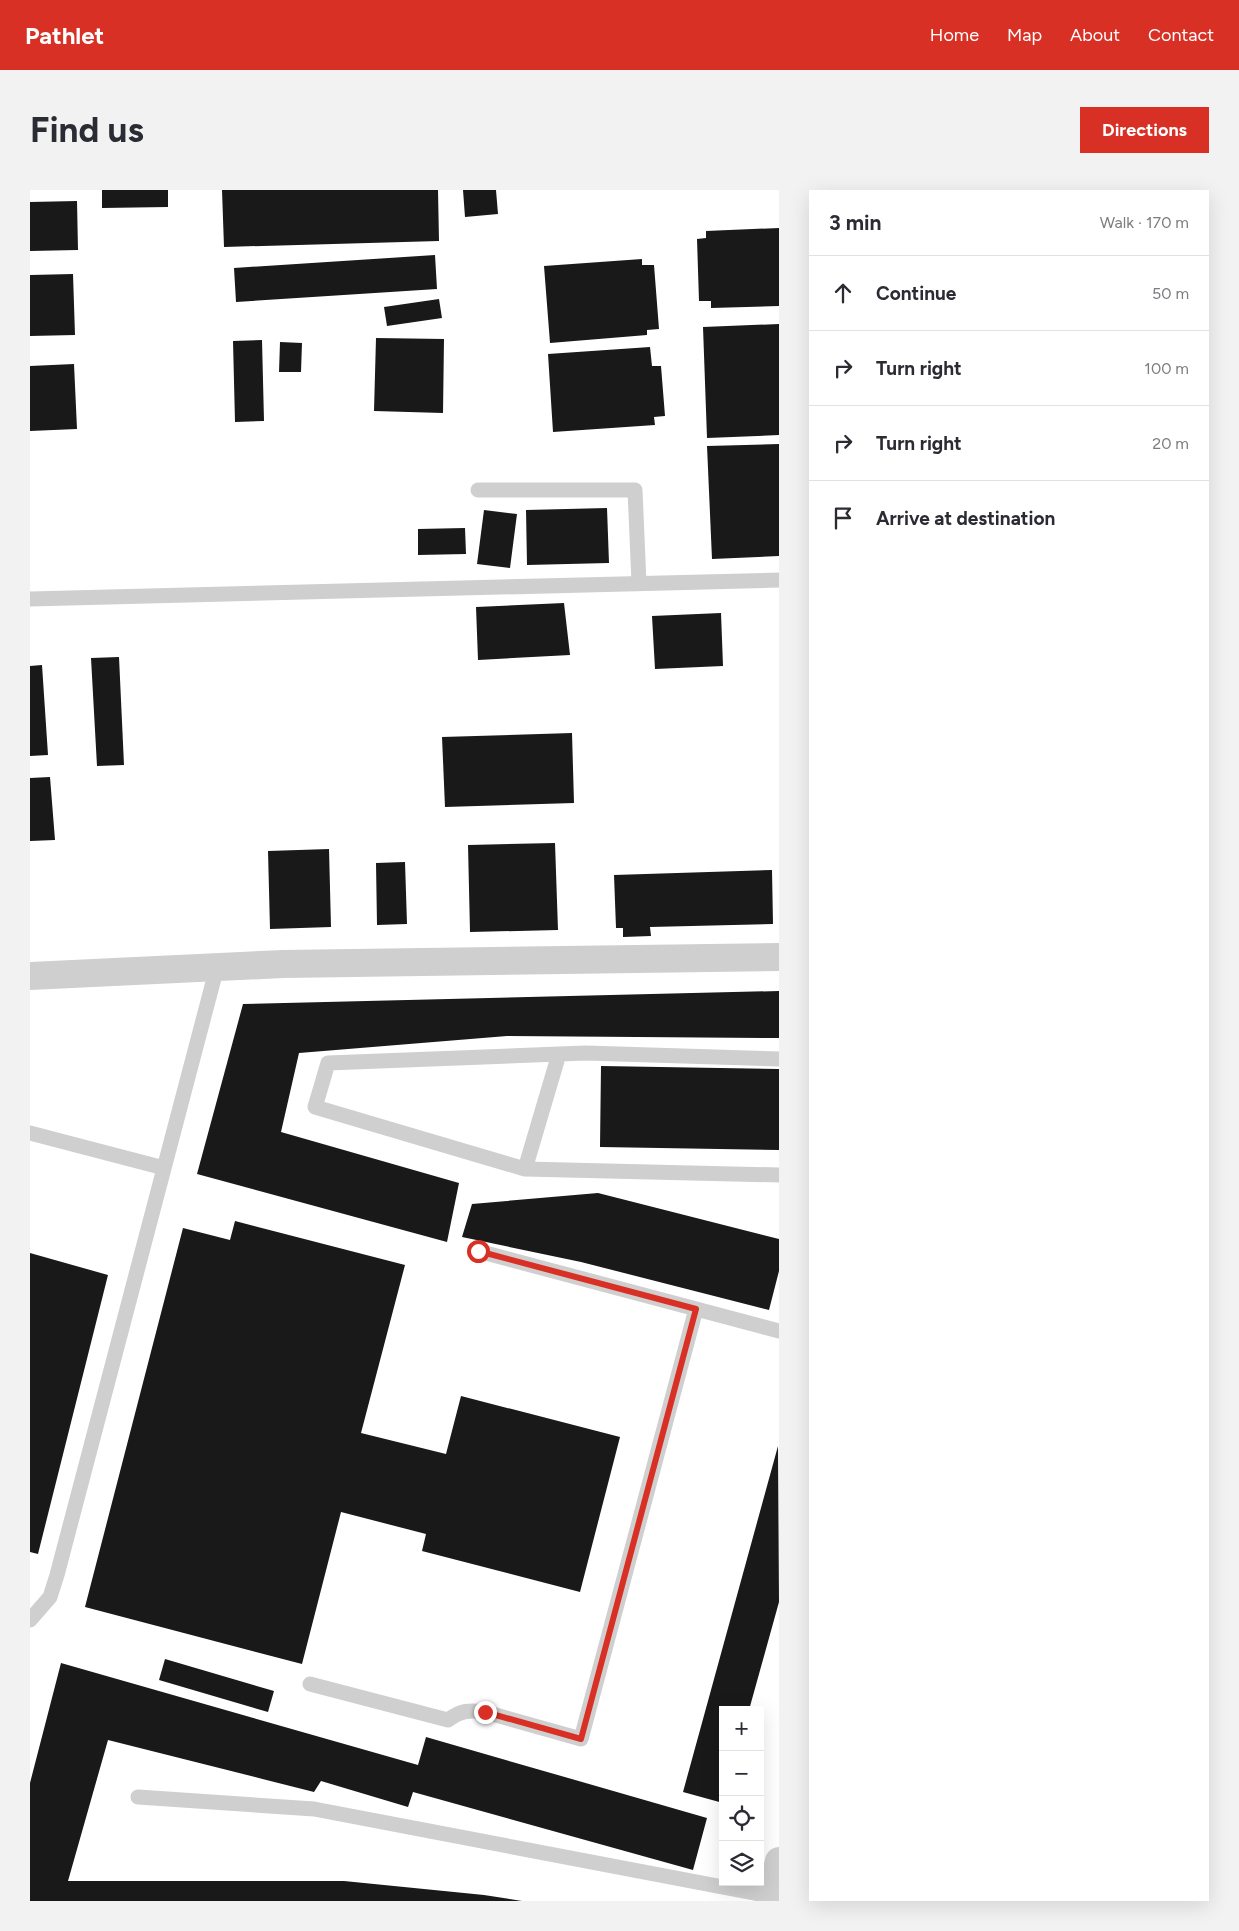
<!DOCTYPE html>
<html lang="en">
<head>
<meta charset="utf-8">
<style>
  :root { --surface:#fff; --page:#f2f2f3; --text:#2b2b33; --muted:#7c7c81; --line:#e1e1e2; --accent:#d93025 }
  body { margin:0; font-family:Figtree,sans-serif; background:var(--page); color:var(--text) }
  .controls { position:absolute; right:15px; bottom:15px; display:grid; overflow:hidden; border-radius:0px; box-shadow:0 5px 20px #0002 }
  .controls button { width:45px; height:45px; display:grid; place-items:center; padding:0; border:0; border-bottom:1px solid var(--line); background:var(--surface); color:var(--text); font:25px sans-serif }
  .stop { position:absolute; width:15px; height:15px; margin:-11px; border:4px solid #d93025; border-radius:50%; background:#fff }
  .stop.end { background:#d93025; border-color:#fff; box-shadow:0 1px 5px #0008 }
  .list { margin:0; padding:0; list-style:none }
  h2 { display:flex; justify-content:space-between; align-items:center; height:65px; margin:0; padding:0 20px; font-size:21px }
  h2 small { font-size:16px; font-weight:400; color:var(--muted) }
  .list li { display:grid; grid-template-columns:32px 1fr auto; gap:15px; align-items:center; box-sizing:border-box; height:75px; padding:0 20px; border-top:1px solid var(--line) }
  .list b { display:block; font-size:19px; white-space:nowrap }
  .list em { font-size:16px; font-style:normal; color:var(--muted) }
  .icon { flex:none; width:28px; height:28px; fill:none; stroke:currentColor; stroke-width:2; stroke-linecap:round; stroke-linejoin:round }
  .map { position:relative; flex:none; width:749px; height:1711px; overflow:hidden; border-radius:0px }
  header { display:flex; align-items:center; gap:30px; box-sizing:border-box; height:70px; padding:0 25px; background:var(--accent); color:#fff }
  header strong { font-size:24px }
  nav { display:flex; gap:28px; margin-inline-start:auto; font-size:18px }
  .intro { display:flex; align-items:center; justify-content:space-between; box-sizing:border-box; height:120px; padding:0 30px }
  h1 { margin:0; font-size:35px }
  .button { padding:12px 22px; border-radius:0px; background:var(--accent); color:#fff; font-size:18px; font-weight:700 }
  main { display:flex; gap:30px; padding:0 30px }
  aside { flex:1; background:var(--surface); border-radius:0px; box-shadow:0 5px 20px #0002 }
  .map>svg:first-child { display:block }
</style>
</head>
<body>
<header>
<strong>Pathlet</strong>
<nav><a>Home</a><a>Map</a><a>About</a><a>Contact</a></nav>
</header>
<div class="intro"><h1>Find us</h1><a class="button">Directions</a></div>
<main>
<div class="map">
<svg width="749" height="1711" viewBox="0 0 749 1711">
  <rect width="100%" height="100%" fill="#fff"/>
  <path fill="#191919" d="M72,0H138V17L72,18Z
    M192,0H408L409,51L194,57Z
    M433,0H466L468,24L435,27Z
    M47,11L48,60L0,61V12Z
    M749,38V116L681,118V111H669L667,49L676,48V41Z
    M405,65L407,99L206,112L204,78Z
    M612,69V75H624L629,139L617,140V145L520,153L514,76Z
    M43,84L45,145L0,146V85Z
    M409,109L412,128L357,136L354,117Z
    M749,134V245L677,248L673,137Z
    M346,148L414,149L413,223L344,221Z
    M232,150L234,231L205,232L203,151Z
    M250,152L272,153L271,182H249Z
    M620,157L622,176H631L635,226L624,227L625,235L523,242L518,164Z
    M44,174L47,239L0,241V176Z
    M749,254V366L682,369L677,256Z
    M577,318L579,373L497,375L496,320Z
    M454,320L487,324L480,378L447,374Z
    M435,338L436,364L388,365V339Z
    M534,413L540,465L448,470L446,417Z
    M691,423L693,476L625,479L622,426Z
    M89,467L94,575L67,576L61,468Z
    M12,475L18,565L0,566V476Z
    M542,543L544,613L415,617L412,547Z
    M20,587L25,650L0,651V588Z
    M525,653L528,740L440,742L438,655Z
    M299,659L301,737L240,739L238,661Z
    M375,672L377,734L347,735L346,673Z
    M742,680L743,734L620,737L621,746L593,747V738H586L584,685Z
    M749,801V848L477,846L269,863L251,942L429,993L417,1052L167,984L213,814Z
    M571,876L749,879V960L570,957Z
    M568,1003L749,1049V1081L739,1120L551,1072L432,1047L442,1014Z
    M205,1031L375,1075L331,1243L416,1264L431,1206L590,1247L550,1402L392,1361L396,1344L311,1322L272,1474L55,1417L153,1038L200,1050Z
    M0,1063L78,1085L8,1364L0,1362Z
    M748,1256L749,1412L719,1520H693V1613L653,1602Z
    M135,1469L244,1501L238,1522L129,1490Z
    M31,1473L388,1575L396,1547L677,1628L663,1680L383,1602L378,1617L291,1591L284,1602L78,1550L38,1691H314L454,1705L492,1711H0V1593Z"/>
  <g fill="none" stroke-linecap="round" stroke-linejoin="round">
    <path stroke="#cfcfcf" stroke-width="15" d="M448,300H605L609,393
      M0,409L749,390
      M529,864L495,979L285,917L298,873L529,864L556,863L749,869
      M0,943L134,978
      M495,979L749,985
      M448,1061L749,1141
      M0,1430L20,1407L27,1385L187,777
      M280,1494L418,1530C431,1520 440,1520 455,1522L551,1549L666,1119
      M108,1607L284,1619L740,1706"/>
    <path stroke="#cfcfcf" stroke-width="28" d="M0,786L253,774L749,767
      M739,1711L749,1671"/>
  </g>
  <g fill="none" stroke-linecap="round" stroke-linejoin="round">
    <path stroke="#d93025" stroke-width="6" d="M448,1061L666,1119L551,1549L455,1522"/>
  </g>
</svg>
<div class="controls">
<button>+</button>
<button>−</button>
<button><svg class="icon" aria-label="locate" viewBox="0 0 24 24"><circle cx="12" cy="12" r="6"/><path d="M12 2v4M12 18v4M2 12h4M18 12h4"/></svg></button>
<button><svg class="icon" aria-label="layers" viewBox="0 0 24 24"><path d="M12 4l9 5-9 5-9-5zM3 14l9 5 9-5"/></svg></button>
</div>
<div class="stop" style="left:448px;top:1061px"></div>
<div class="stop end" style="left:455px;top:1522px"></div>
</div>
<aside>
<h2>3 min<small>Walk · 170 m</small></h2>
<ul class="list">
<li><svg class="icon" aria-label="ahead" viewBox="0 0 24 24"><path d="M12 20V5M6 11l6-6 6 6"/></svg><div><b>Continue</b></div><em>50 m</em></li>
<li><svg class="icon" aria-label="right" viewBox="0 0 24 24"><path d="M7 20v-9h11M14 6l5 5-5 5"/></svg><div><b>Turn right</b></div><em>100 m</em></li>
<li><svg class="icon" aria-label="right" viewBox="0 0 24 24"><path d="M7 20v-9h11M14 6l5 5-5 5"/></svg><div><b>Turn right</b></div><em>20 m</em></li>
<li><svg class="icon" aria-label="arrive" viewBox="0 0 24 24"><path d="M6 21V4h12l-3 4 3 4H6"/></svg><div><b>Arrive at destination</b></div></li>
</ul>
</aside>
</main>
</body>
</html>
